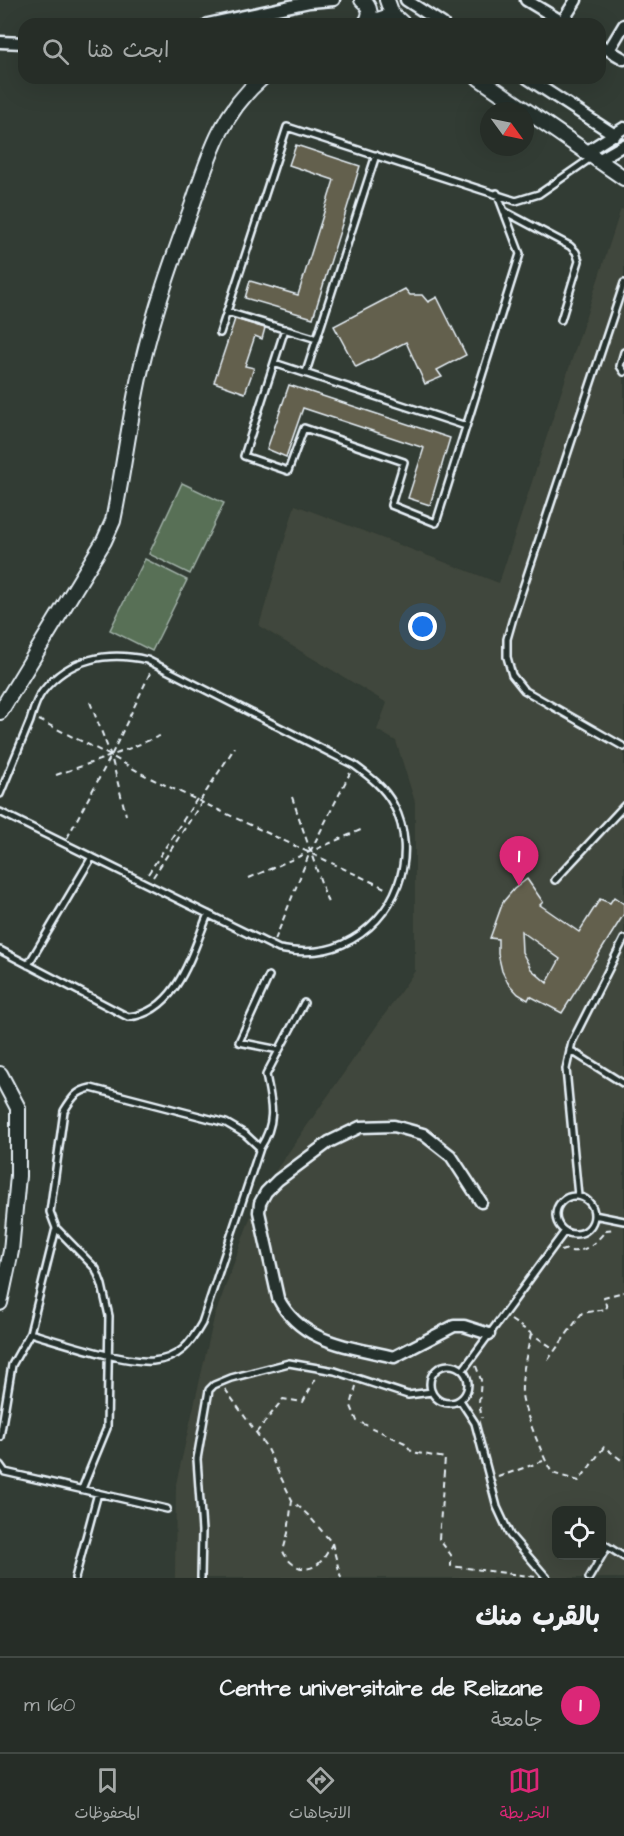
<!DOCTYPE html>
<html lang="ar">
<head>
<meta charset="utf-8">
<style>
  :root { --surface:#262d27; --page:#2e352f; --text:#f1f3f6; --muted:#a4a8a7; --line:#424944; --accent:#db2777 }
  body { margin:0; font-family:"Architects Daughter","Playpen Sans Arabic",sans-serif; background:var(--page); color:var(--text); direction:rtl }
  .controls { position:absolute; right:18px; bottom:18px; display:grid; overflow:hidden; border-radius:12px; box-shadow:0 6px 24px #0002 }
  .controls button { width:54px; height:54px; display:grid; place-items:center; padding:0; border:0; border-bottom:2px solid var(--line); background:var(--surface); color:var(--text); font:30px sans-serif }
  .compass { position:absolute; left:480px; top:102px; width:54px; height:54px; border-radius:50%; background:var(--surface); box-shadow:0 6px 24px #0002; rotate:123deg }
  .you { position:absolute; left:423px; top:627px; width:21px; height:21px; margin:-15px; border:4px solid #fff; border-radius:50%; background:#1a73e8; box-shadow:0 0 0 9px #1a73e833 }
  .badge { display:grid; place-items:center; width:39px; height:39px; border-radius:50%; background:var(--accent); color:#fff; font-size:20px; font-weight:700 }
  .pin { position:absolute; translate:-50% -50px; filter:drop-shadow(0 2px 3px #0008) }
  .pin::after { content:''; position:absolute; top:32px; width:21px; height:18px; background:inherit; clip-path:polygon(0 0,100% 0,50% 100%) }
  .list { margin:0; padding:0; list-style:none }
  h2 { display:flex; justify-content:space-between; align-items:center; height:78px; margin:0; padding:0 24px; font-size:26px }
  h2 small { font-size:20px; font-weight:400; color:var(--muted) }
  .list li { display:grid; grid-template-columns:39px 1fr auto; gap:18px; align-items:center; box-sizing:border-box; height:96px; padding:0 24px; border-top:2px solid var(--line) }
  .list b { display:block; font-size:22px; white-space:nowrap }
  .list p { margin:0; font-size:20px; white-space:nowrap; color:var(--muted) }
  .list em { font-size:20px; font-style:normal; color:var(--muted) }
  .icon { flex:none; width:33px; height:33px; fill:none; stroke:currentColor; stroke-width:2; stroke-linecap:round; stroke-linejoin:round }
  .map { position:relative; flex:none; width:624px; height:1578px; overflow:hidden; direction:ltr }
  .search { position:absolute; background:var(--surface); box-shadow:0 6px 24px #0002; left:18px; right:18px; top:18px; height:66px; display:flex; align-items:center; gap:15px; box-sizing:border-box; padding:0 21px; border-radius:18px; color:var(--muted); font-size:22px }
  .sheet { height:174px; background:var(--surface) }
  nav { display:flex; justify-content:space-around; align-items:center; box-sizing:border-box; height:84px; border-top:2px solid var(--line); background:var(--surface); font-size:16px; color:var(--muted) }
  nav a { display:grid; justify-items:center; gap:3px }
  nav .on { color:var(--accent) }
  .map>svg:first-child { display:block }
</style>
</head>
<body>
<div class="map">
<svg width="624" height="1578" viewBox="0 0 624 1578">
  <rect width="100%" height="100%" fill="#323c34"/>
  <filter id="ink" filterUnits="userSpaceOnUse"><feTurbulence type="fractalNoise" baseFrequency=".0167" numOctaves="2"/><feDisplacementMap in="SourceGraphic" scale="12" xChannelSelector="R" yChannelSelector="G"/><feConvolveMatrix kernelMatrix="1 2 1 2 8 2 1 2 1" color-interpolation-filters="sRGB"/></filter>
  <g filter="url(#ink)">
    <path fill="#41473c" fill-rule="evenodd" d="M621,209L624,210V1578H175L176,1484L214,1318L258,1196L415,971V802L396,741L377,730L387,703L259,626L295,505L499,583ZM556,1510H602V1556H556Z"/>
    <path fill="#587056" stroke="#a0b0a7" stroke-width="1.5" d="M182,483L224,503L190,574L149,554Z
      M145,559L187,580L152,651L110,630Z"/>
    <path fill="#64604e" stroke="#e8f1f8" stroke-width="1.5" fill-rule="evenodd" d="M296,145L360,166L313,318L245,298L250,281L298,295L334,180L289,165Z
      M405,289L410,295H422L428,302L437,297L466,355L437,370L442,377L425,384L406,342L356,367L334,326Z
      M235,319L265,328L262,339L255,336L245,366L254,368L245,393L214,382Z
      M289,385L450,438L430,505L408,498L424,448L303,408L286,457L267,449Z
      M527,879L543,902L540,905L579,932L600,899L610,903L614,897L624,904V914L562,1013L530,996L528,1000L518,994L508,983L502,971L498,954V939L490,938L503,902L514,889ZM521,931L560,959L547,983L531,969L522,952Z"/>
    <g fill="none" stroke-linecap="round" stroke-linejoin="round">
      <defs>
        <path id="service" d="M504,211L570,246L576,252L579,261L561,320
          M624,283L513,618L507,639V657L512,675L524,690L624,747
          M227,312L317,339
          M285,329L244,456L288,471L304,428L404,462L391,505L436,523L520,254L497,193
          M220,333L287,127L516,201L539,194L591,158
          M624,352L620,366L624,372
          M274,363L466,426
          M306,372L376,155
          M0,794C10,770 20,745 30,721C33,711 36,699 43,691C69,658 108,651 147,660L354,765C369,776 384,787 393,804C421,856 395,921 343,944C324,953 300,953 279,949L0,812
          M555,880L624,806
          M0,950L128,1017C177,1013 192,953 208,914
          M28,965L92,857
          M269,976L239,1042L279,1050
          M570,1050L624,1084
          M260,1148C277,1122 272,1104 266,1075L304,1003
          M578,1196L566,1069L572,1042L624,939
          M556 1215a19 19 0 1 1 38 0a19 19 0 1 1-38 0Z
          M594,1215L624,1221
          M56,1228L96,1269L102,1285L109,1316L107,1428L82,1489
          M430 1384a19 19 0 1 1 38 0a19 19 0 1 1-38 0Z
          M463,1370L565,1231
          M460,1400L475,1423L497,1507L510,1535L547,1578
          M0,1437L12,1365L30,1333L56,1228L50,1212L64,1111C72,1098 76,1091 91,1088L226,1123L245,1134L260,1148L202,1323C197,1332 191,1342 183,1349C175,1356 163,1360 153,1361C123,1363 61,1342 30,1333
          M0,1465L5,1472L167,1509
          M602,1543L624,1557
          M75,1578L98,1493
          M201,1578L202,1531L197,1459L209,1390L214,1385L231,1378L289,1363L335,1371L408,1395L432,1392
          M589,1578L607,1547"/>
        <path id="minor" d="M406,0L443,24
          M526,0L566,24
          M562,22L576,0
          M208,24L309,2L334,0
          M0,42L24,43
          M600,45L624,59
          M609,50L624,25
          M527,78L615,135
          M586,152L624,128
          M598,160L624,145
          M481,1202L451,1156L423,1134L394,1126L360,1127L329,1142L278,1180L266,1192L260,1203L259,1212L278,1298C302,1344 349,1346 394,1357L454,1326H464L489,1334"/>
        <path id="tertiary" d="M362,0C371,7 372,15 365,24
          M387,0L392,14L403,24
          M365,24L384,18L397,24
          M479,78L624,178
          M0,712L104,541L113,521C124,468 130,413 143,360C155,309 172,261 190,212C208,160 219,115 262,78
          M0,1074L18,1108V1176L11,1251L0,1303"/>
      </defs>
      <use href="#service" stroke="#e8f1f8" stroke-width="10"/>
      <use href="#minor" stroke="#e8f1f8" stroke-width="15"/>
      <use href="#tertiary" stroke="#e8f1f8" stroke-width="18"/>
      <path stroke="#e8f1f8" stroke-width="2" stroke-dasharray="6 4.5" stroke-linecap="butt" d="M90,702L111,756L126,815
        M39,720L111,756L148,777L387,889
        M56,775L111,756L162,735
        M292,797L329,906
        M200,801L235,747
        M67,838L111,756L151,671
        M148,874L197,799
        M153,877L202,802
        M249,878L363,829
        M275,940L310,852L350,773
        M561,1251C571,1248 561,1250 571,1251C585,1253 598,1241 606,1230L615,1229
        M511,1320L556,1350
        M531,1334C527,1353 521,1375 522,1394C523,1409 544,1459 552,1473L579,1481L604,1447L624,1462
        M548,1360L582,1313L607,1309L604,1297L624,1292
        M476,1366L481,1380L479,1403L482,1418
        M356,1386L351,1406L357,1421L405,1443L412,1452L445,1458L439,1539L451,1555V1566L536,1577
        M225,1389L265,1445L292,1500L310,1517L332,1543L341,1578
        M256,1433L283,1399L303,1402L317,1376
        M498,1477L543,1461
        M292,1500L288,1533L283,1551C288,1564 304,1575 318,1564C324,1559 328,1552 332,1544"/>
      <use href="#service" stroke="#26332d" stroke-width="5"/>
      <use href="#minor" stroke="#26332d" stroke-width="10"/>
      <use href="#tertiary" stroke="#26332d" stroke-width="14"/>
    </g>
  </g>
</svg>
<div class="controls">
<button><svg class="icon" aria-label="locate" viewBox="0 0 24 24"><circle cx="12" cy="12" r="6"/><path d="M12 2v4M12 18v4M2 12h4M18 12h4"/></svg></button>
</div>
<svg class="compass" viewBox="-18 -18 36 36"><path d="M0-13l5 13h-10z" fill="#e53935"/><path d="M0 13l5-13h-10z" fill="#a4a8a7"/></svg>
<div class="you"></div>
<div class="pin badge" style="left:519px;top:886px">1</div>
<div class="search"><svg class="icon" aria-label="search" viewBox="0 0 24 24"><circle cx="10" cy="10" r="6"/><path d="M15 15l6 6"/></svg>ابحث هنا</div>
</div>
<section class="sheet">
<h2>بالقرب منك<small></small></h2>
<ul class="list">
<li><span class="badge">1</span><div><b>Centre universitaire de Relizane</b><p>جامعة</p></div><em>160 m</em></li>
</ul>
</section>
<nav>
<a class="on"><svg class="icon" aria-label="map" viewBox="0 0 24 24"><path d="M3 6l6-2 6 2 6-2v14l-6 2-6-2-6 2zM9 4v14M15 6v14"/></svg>الخريطة</a>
<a><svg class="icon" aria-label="directions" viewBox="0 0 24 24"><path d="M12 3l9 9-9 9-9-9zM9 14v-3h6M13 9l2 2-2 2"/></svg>الاتجاهات</a>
<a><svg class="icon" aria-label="saved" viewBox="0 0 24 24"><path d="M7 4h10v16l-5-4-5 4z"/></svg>المحفوظات</a>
</nav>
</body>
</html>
